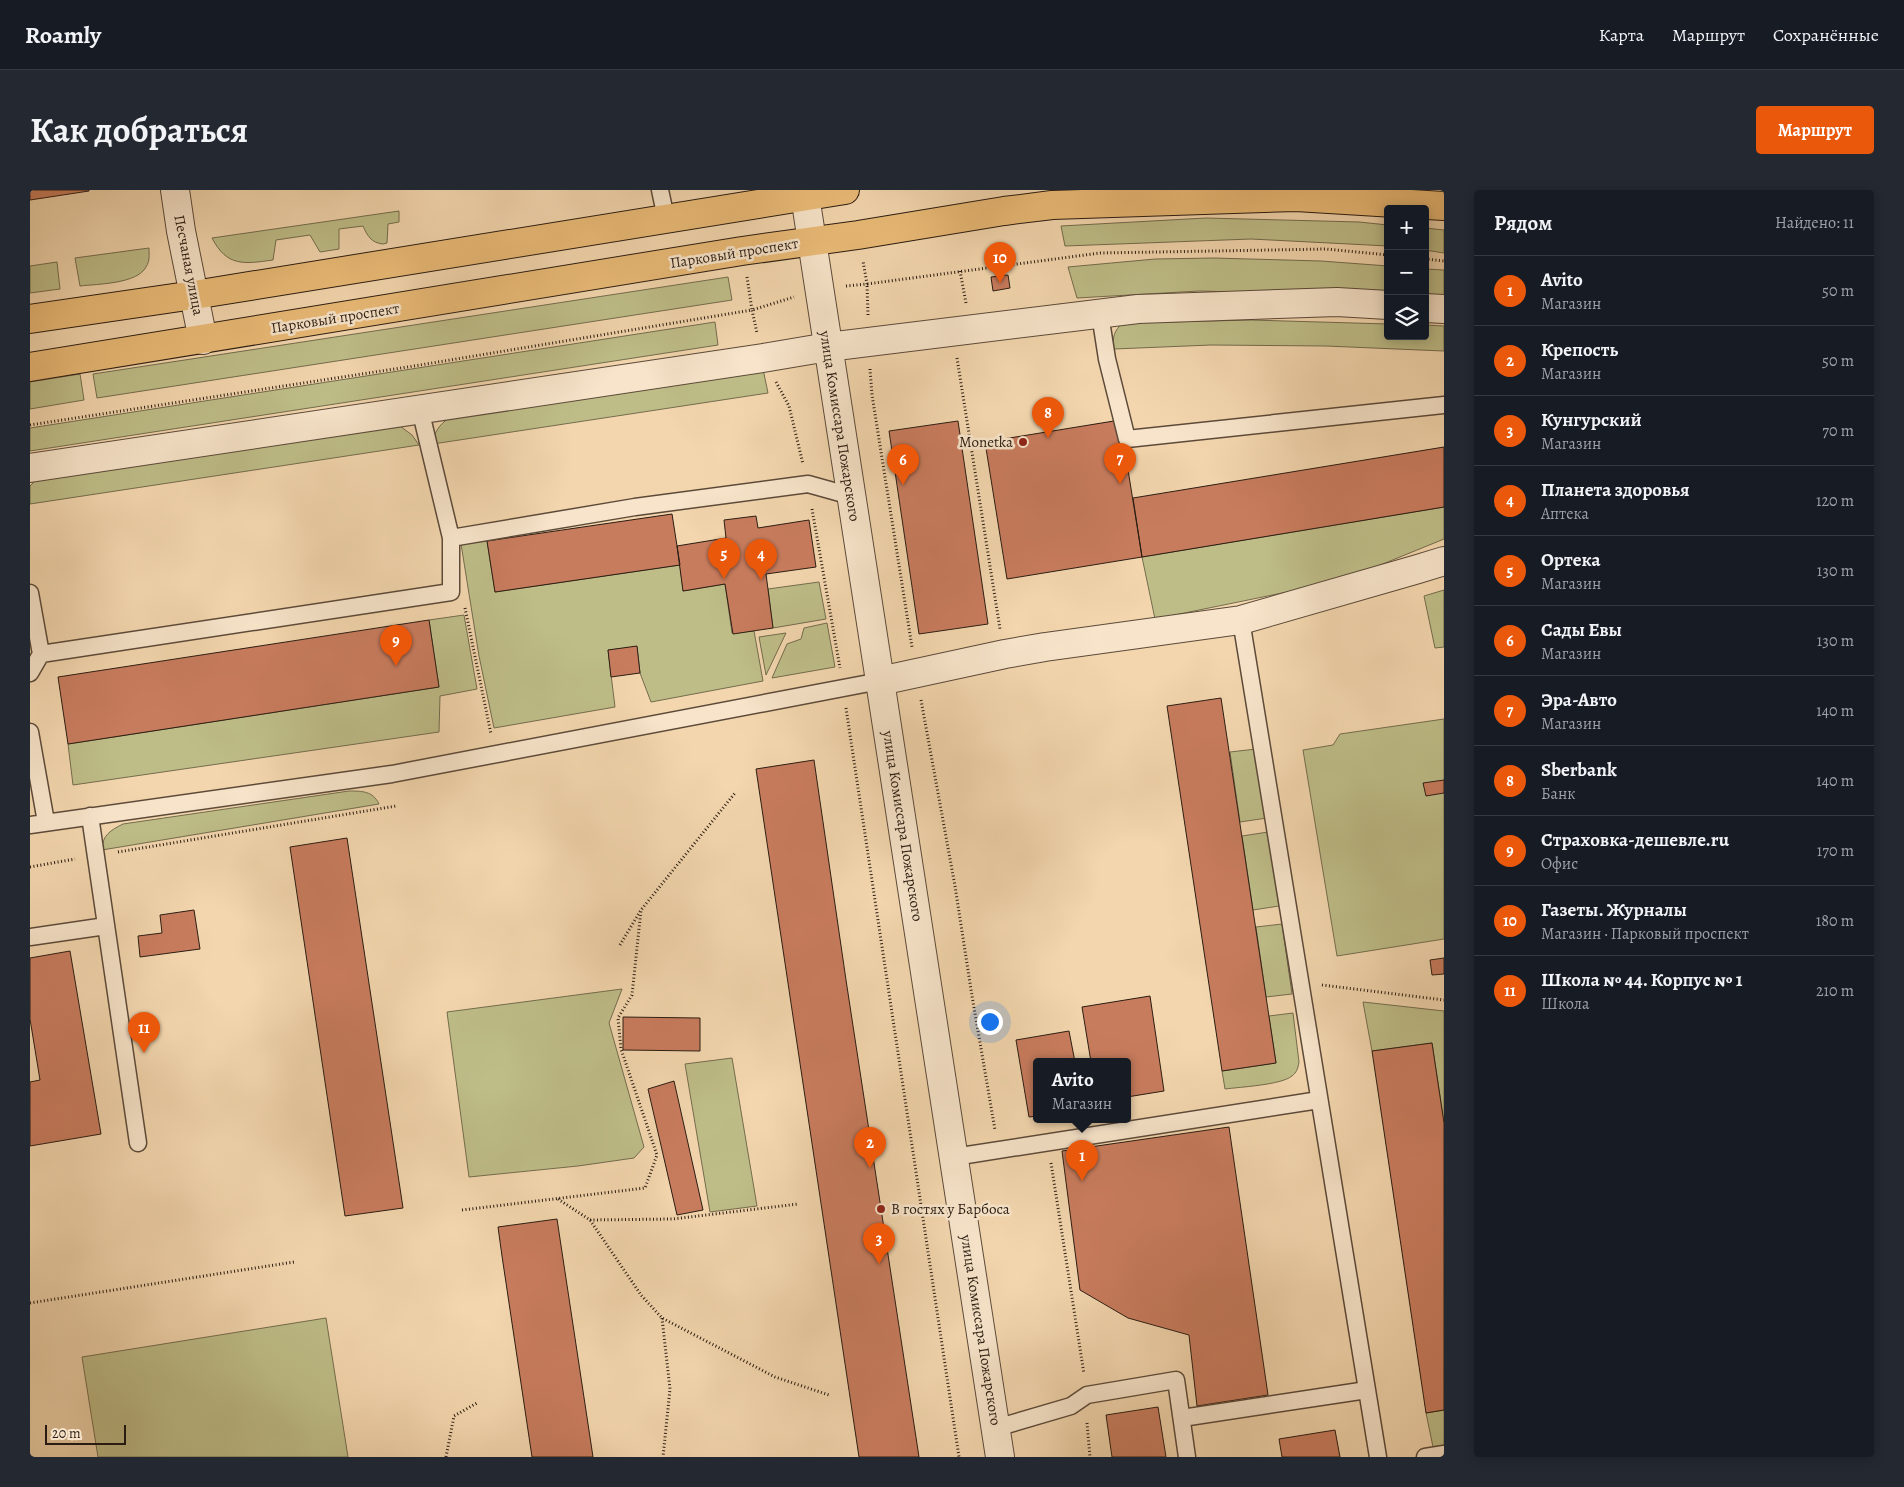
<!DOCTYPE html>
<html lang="ru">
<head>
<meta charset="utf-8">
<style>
  :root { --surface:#171b24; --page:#242831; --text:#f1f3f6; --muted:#9ea1a6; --line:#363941; --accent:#ea580c }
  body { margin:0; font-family:Alegreya,serif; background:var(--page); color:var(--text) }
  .controls { position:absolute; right:15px; top:15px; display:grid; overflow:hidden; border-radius:5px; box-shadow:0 2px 12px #0003 }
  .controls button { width:45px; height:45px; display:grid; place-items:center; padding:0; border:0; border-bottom:1px solid var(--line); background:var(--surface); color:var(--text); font:25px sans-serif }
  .scale { position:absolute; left:15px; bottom:12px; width:81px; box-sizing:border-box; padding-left:5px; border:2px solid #2a1c12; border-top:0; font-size:14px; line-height:18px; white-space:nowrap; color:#2a1c12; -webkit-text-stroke:4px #f7e4ca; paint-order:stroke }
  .you { position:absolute; left:959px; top:831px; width:18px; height:18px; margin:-12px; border:4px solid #fff; border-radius:50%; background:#1a73e8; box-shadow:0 0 0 8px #1a73e833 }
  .badge { display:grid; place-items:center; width:32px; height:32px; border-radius:50%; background:var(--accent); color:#fff; font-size:16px; font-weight:700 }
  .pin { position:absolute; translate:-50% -41px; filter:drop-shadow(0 1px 2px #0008) }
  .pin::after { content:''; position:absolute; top:26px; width:18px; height:15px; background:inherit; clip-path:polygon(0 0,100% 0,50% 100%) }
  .popup { position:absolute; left:1003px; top:868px; width:98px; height:65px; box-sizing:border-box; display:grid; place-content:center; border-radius:5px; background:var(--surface); filter:drop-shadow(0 1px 4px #0005); font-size:16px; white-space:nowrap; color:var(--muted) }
  .popup b { font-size:19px; color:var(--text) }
  .popup::after { content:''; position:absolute; left:50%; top:100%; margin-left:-10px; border:10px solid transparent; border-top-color:var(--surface) }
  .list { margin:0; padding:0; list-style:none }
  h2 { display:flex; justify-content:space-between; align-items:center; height:65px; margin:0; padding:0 20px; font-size:21px }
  h2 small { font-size:16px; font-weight:400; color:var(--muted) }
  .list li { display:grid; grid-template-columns:32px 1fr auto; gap:15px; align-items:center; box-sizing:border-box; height:70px; padding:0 20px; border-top:1px solid var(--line) }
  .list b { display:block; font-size:19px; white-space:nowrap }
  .list p { margin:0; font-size:16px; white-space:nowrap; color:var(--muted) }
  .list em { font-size:16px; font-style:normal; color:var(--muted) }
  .icon { flex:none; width:28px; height:28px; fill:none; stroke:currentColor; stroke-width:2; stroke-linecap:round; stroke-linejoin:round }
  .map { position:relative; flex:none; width:1414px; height:1267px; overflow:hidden; border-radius:5px }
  header { display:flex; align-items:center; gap:30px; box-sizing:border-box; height:70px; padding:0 25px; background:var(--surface); border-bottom:1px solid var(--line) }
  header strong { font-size:24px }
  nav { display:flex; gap:28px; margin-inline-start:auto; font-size:18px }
  .intro { display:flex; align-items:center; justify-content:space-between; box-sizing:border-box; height:120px; padding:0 30px }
  h1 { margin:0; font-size:35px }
  .button { padding:12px 22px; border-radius:5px; background:var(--accent); color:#fff; font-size:18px; font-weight:700 }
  main { display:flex; gap:30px; padding:0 30px }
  aside { flex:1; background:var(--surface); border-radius:5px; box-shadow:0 2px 12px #0003 }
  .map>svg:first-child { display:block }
</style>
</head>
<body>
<header>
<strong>Roamly</strong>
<nav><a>Карта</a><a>Маршрут</a><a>Сохранённые</a></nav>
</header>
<div class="intro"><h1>Как добраться</h1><a class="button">Маршрут</a></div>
<main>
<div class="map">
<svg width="1414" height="1267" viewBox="0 0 1414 1267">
  <rect width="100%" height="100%" fill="#f3d6ae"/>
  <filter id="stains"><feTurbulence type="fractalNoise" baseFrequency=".004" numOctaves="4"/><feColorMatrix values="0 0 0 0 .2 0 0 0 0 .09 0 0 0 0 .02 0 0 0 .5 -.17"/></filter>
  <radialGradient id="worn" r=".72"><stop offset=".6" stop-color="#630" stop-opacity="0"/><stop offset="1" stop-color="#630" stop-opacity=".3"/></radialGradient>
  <path fill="#bebd88" stroke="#746c4d" d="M369,21V32L358,34L357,53L353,54C341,53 337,45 333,36L309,39V59L290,62L280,45L246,50L243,70C214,74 197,77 182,48Z
    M1176,28L1329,32L1358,35V56L1221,49L1035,56L1031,36Z
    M1395,38L1414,40V63L1395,60Z
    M119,58C119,65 120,71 116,77C107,94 67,94 50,96L45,68Z
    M1184,68L1291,71L1358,76V106L1169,101L1047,108L1038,77L1125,69Z
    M27,72L30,99L0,103V76Z
    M1395,79L1414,80V109L1395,108Z
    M698,87L702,110L67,208L63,184Z
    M1221,130L1358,134V146H1395V135L1414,136V161L1296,156L1181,155L1084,159C1082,148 1084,140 1093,133Z
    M685,132L688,155L0,261V238Z
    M733,179L738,203L403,254C404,242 409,235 419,228Z
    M50,184L54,210L0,219V192Z
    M370,236L382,245L389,255L0,314V296L7,289Z
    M1414,317V349L1311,391L1125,429L1112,367Z
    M457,351L465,402L650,375L653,401L695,394L702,443L724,441L733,491L621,512L610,483L607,457L578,460L585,517L464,538L449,466L431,354Z
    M789,392L796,429L743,438L738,399Z
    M1414,400V457L1405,458L1394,406Z
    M434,425L447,499L410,506L409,542L43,595L38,554L409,497L399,430Z
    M797,433L805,477L742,488L757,454L771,449L774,438Z
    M756,443L736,485L729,447Z
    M1414,529V749L1307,766L1273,560L1303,555L1310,544Z
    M1226,559L1237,628L1210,632L1200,562Z
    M319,601C332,601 343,601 349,614L72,660C72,645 81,640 93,634Z
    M1238,642L1249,716L1223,720L1212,646Z
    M1252,734L1262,804L1236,807L1226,737Z
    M592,799L579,833L614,957L604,968L548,976L439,987L417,822Z
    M1333,812L1414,821V933L1402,853L1342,861Z
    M1263,823L1269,872C1268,878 1267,882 1262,886C1251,895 1210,897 1195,899L1192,881L1246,873L1239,826Z
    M702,868L727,1016L680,1022L655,874Z
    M296,1128L318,1267H68L52,1167Z
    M1414,1220V1255L1403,1257L1396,1223Z"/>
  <path fill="#c87c5e" stroke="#2a1c12" d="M0,0H59V1L0,10Z
    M978,85L980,98L963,101L961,87Z
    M1090,230L1112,367L977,389L955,252Z
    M928,231L958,434L889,444L859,241Z
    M1414,257V317L1112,367L1103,308Z
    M642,324L650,375L465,402L457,351Z
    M726,326L728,338L779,330L786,377L736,384L743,438L703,444L695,394L653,401L647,356L696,348L694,330Z
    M399,430L409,497L38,554L28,487Z
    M607,456L610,483L581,487L578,460Z
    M1191,508L1246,873L1192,881L1137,516Z
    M784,570L816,790L889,1267H829L746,713L726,579Z
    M1414,590V603L1396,606L1393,593Z
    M317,648L373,1018L315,1026L260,657Z
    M164,720L170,759L110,767L108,746L132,743L130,725Z
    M40,761L71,944L0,956V892L10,890L0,829V768Z
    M1414,768V784L1402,785L1400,770Z
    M1120,806L1134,901L1097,907V872H1061L1052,817Z
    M593,827L670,828V861L593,860Z
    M1039,841L1045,872H1007V926L999,927L986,850Z
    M1402,853L1414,933V1220L1396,1223L1342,861Z
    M644,891L673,1020L647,1025L618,899Z
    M1199,937L1238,1205L1167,1216L1159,1145L1098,1128L1050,1100L1032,961Z
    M527,1029L563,1267H502L472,1066L468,1037Z
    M1128,1217L1136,1267H1082L1076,1225Z
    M1305,1240L1310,1267H1252L1249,1249Z"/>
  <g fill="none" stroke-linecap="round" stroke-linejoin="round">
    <defs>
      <path id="lane" d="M630,0L636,28
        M1070,124L1077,169L1097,249L1414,215
        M390,219L421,348L605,317L778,294L821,306
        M0,403L11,464L421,402V348
        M1211,430L1348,1267
        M0,483L11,464
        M0,542L16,632
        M60,626L108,953
        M0,635L362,584L850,491
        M0,747L76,736
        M924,967L1289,910
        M1152,1228L1337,1200
        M966,1238L1041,1216L1057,1205L1146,1190L1157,1267
        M1395,1267L1414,1264"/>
      <path id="street" d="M145,0L151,41L173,150
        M775,6L970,1267
        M1395,118L1414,119
        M0,278L733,168L798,157L1108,119L1307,112L1358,115
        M850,491L975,464L1015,457L1211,430L1388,379L1414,371"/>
      <path id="primary" d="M0,129L164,105L815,0
        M0,177L712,61L828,45L974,21L1022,15L1266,7L1414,16"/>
    </defs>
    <use href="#lane" stroke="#5c4a39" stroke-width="19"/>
    <use href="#street" stroke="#5c4a39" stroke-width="30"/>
    <use href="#primary" stroke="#2a1c12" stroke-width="30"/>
    <path stroke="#2a1c12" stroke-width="3" stroke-dasharray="1 2.5" stroke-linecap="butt" d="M1395,69L1414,71
      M930,81L936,113
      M717,87L722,120L764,107
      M816,96L837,94L833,71
      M838,125L837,94L1070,63L1296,59L1358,65
      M927,168L970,439
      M840,179L842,205L882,457
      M746,192L759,216L773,274
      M0,235L384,176L722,120L727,143
      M782,319L810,478
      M435,418L461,544
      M891,510L925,696L942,806L965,940
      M816,518L929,1267
      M88,662L366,616
      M0,677L45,669
      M590,755L611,720L705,603
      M1292,795L1414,810
      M1021,973L1054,1184
      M528,1009L560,1030L611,1105L632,1128L745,1187L799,1205
      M432,1020L615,998L627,965L591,859L588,828L602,805L611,720
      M560,1030L643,1029L768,1014
      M0,1113L264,1072
      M632,1128L640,1199L633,1267
      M1057,1233L1060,1267
      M416,1267L424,1226L447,1213"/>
    <use href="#lane" stroke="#f7e4ca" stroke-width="16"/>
    <use href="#street" stroke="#f7e4ca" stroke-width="28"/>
    <use href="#primary" stroke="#eabb77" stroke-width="28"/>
  </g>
  <g fill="#8f2418" stroke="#f7e4ca" stroke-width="2">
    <circle cx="993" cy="252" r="5"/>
    <circle cx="851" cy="1019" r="5"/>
  </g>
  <g text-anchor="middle" stroke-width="5" stroke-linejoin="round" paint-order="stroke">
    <g font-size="15" fill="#2a1c12" stroke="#f7e4ca">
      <text transform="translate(704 63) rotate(-9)" y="5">Парковый проспект</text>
      <text transform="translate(159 75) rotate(79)" y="5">Песчаная улица</text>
      <text transform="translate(305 128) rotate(-9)" y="5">Парковый проспект</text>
      <text transform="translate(810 236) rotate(81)" y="5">улица Комиссара Пожарского</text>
      <text transform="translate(873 636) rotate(81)" y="5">улица Комиссара Пожарского</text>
      <text transform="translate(951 1140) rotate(81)" y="5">улица Комиссара Пожарского</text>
    </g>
    <g font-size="15" fill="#2a1c12" stroke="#f7e4ca" text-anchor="end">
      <text x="983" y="257">Monetka</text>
      <text x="861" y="1024" text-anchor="start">В гостях у Барбоса</text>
    </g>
  </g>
  <rect width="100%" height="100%" filter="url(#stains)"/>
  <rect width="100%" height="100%" fill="url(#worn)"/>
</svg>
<div class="controls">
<button>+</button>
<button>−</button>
<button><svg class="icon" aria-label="layers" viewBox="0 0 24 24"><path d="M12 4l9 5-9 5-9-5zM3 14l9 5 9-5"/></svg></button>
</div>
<div class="scale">20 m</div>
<div class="you"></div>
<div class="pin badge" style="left:1052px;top:991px">1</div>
<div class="popup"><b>Avito</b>Магазин</div>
<div class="pin badge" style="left:840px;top:978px">2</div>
<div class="pin badge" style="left:849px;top:1074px">3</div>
<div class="pin badge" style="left:731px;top:390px">4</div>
<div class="pin badge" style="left:694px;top:389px">5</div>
<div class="pin badge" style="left:873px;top:295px">6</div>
<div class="pin badge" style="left:1090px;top:294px">7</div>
<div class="pin badge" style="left:1018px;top:248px">8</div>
<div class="pin badge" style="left:366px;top:476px">9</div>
<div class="pin badge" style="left:970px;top:93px">10</div>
<div class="pin badge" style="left:114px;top:863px">11</div>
</div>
<aside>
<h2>Рядом<small>Найдено: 11</small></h2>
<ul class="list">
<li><span class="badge">1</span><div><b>Avito</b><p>Магазин</p></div><em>50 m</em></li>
<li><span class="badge">2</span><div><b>Крепость</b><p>Магазин</p></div><em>50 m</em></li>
<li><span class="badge">3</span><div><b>Кунгурский</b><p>Магазин</p></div><em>70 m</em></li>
<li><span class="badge">4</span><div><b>Планета здоровья</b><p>Аптека</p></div><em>120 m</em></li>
<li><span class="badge">5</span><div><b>Ортека</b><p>Магазин</p></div><em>130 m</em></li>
<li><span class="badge">6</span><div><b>Сады Евы</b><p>Магазин</p></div><em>130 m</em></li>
<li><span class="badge">7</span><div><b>Эра-Авто</b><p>Магазин</p></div><em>140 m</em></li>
<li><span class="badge">8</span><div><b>Sberbank</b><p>Банк</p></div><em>140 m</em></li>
<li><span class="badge">9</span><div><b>Страховка-дешевле.ru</b><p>Офис</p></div><em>170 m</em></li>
<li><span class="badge">10</span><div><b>Газеты. Журналы</b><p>Магазин · Парковый проспект</p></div><em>180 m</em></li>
<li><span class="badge">11</span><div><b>Школа № 44. Корпус № 1</b><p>Школа</p></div><em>210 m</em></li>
</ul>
</aside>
</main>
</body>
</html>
